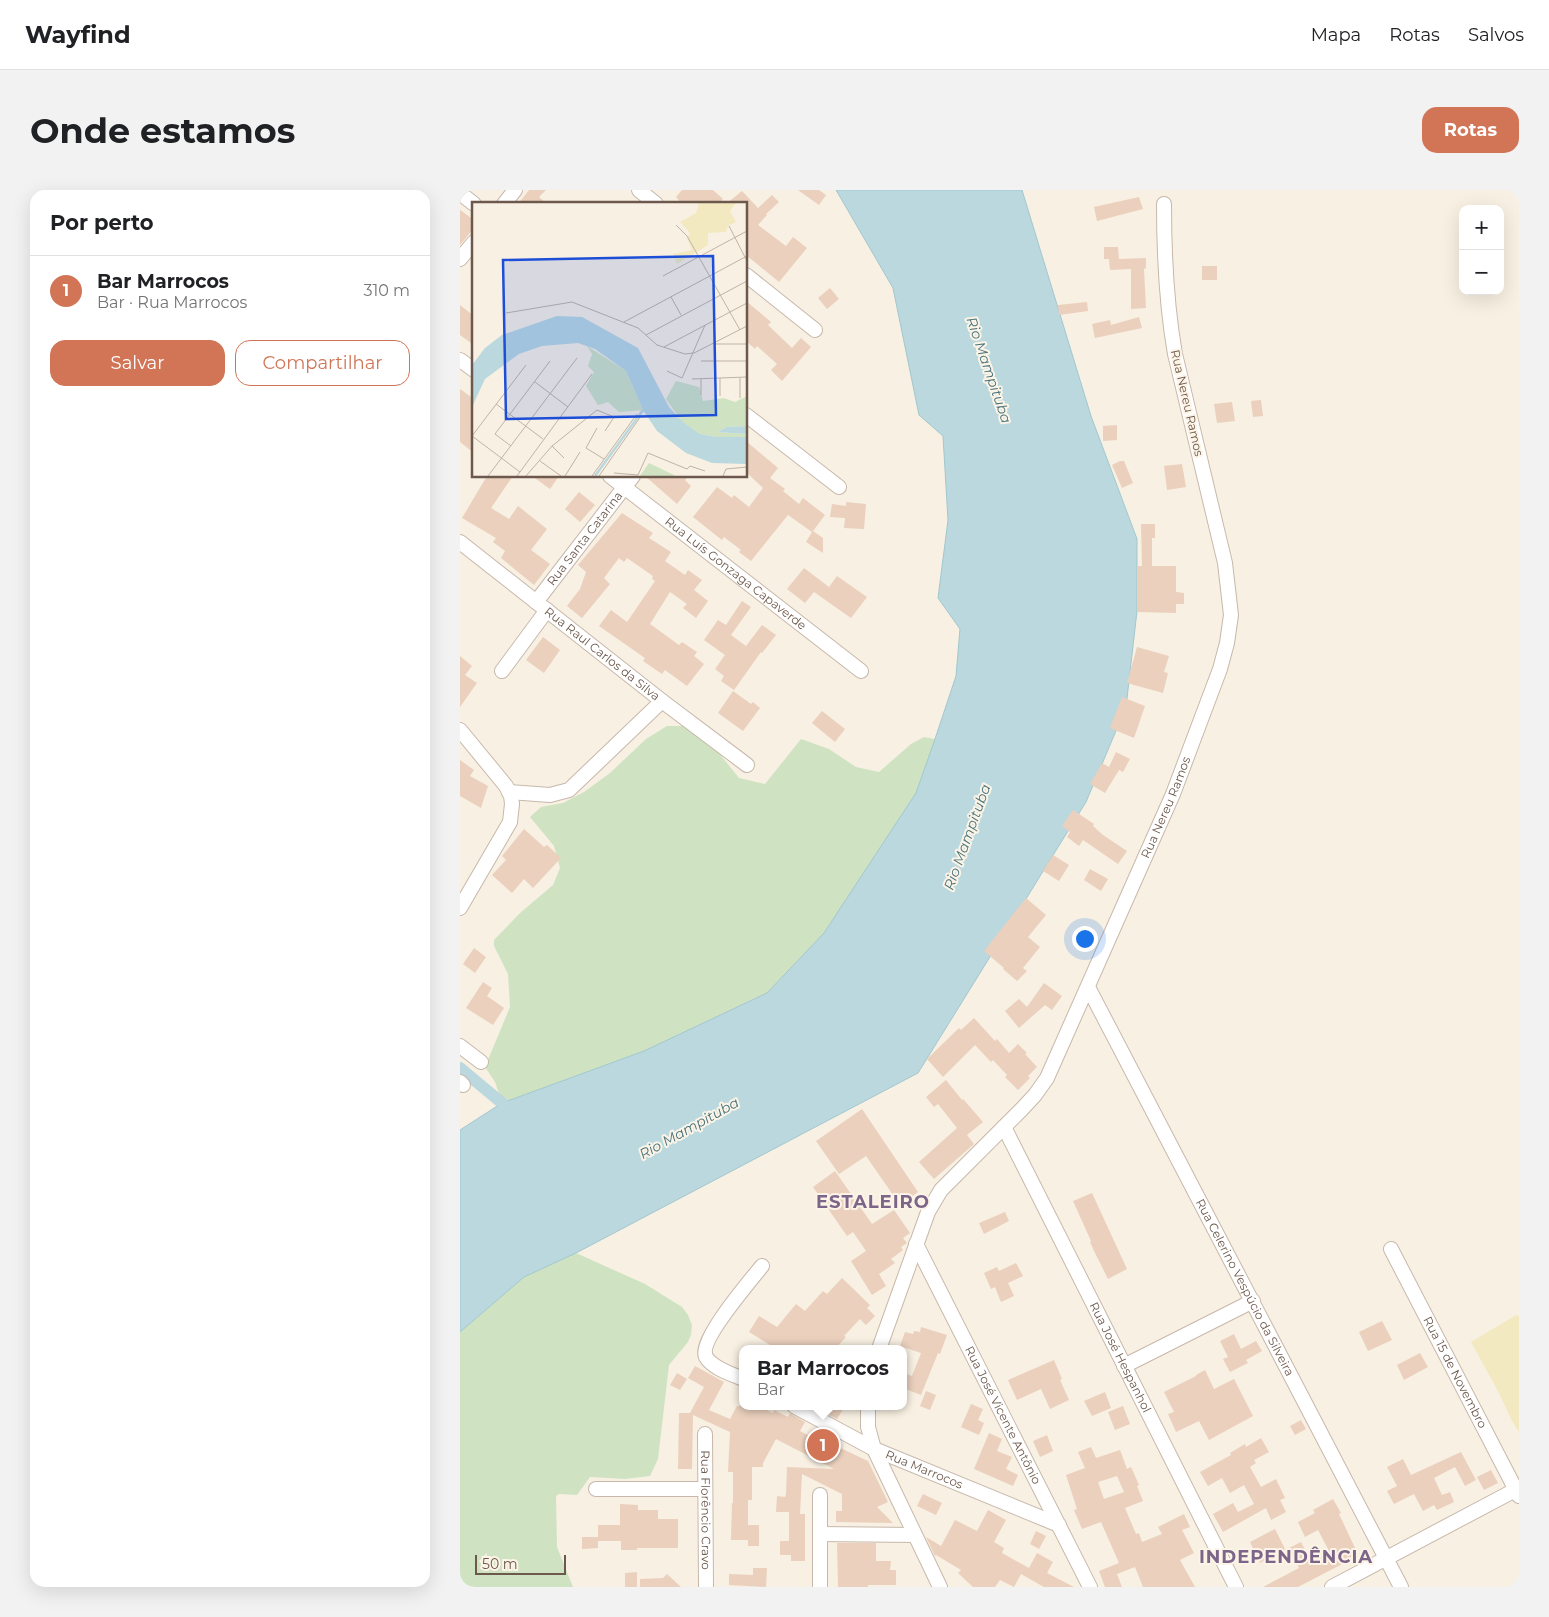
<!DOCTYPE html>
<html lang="pt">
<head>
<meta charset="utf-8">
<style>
  :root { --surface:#fff; --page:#f2f2f2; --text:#202124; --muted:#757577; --line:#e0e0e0; --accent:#d27557 }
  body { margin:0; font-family:Montserrat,sans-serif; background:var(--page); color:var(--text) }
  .controls { position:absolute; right:15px; top:15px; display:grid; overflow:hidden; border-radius:10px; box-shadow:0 5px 20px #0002 }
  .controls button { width:45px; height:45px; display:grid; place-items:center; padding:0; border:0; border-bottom:1px solid var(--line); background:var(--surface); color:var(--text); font:25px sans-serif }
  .scale { position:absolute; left:15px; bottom:12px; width:91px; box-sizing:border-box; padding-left:5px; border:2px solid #6c584c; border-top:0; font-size:14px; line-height:18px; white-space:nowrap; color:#6c584c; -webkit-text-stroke:4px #fcf4e7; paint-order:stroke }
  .you { position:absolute; left:624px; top:748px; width:18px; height:18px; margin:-12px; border:4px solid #fff; border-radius:50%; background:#1a73e8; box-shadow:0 0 0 8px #1a73e833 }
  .badge { display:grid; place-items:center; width:32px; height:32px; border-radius:50%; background:var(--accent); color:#fff; font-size:16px; font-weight:700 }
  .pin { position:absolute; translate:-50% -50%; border:2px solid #fff; box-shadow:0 1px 5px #0006 }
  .popup { position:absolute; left:279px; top:1155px; width:168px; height:65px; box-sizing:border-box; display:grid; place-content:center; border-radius:10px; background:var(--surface); filter:drop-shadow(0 1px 4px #0005); font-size:16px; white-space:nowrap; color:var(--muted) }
  .popup b { font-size:19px; color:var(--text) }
  .popup::after { content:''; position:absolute; left:50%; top:100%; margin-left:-10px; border:10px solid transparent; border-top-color:var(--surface) }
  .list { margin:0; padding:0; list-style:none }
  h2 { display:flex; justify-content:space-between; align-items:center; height:65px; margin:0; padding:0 20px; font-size:21px }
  h2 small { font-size:16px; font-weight:400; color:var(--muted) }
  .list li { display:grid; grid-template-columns:32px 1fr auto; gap:15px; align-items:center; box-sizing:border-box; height:70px; padding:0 20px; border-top:1px solid var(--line) }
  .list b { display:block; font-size:19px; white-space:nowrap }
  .list p { margin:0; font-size:16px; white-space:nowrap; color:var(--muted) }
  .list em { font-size:16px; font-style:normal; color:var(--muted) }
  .actions { display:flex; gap:10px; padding:15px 20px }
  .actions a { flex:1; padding:11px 0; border:1px solid var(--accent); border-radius:15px; text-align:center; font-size:18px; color:var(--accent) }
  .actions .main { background:var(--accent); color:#fff }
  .map { position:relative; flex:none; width:1059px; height:1397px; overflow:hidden; border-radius:15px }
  header { display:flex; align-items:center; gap:30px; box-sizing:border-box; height:70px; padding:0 25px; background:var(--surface); border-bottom:1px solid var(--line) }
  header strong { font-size:24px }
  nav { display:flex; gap:28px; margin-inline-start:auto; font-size:18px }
  .intro { display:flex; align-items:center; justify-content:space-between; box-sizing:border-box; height:120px; padding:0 30px }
  h1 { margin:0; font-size:35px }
  .button { padding:12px 22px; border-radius:15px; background:var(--accent); color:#fff; font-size:18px; font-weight:700 }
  main { display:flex; gap:30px; padding:0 30px }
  aside { flex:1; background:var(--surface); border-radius:15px; box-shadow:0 5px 20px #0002 }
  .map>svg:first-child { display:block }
</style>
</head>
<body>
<header>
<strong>Wayfind</strong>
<nav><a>Mapa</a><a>Rotas</a><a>Salvos</a></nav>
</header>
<div class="intro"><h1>Onde estamos</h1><a class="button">Rotas</a></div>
<main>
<aside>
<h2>Por perto<small></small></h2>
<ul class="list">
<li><span class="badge">1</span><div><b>Bar Marrocos</b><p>Bar · Rua Marrocos</p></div><em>310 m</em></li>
</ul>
<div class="actions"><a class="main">Salvar</a><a>Compartilhar</a></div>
</aside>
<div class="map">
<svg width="1059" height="1397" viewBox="0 0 1059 1397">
  <rect width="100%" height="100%" fill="#f8f0e2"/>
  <path fill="#cfe3c3" d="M207,536H226L258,562L279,588L305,594L341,549L369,559L396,577L419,582L451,554L464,547L475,549L456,603L364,743L307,803L184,861L42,913L35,892L25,877L50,817L48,784L34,756V750L60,723L93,695L100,678L94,656L70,627L81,617L103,613L124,602L150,583L186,549Z
    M116,1063L185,1094L222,1117L228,1125L232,1135L231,1145L228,1152L209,1175L198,1269L190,1286L165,1289L130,1287L117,1305L99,1304L96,1306L97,1357L113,1397H0V1142L64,1087Z"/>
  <path fill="#f3e9c1" d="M1056,1125L1059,1126V1242L1052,1231L1038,1201L1011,1152Z"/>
  <path fill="#bad8de" stroke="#a1c7cf" d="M376,0H562L631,226L677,349V421L666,517L626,612L458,883L116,1063L64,1087L0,1142V940L42,913L184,861L307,803L364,743L456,603L475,549L496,486L500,439L478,408L488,330L483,246L459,225L433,98Z"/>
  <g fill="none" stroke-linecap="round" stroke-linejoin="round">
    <path stroke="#bad8de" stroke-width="12" d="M0,878L42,913"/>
  </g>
  <path fill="#ead0bd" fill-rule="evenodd" d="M69,0H86L79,7L87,14H58Z
    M222,0H253L263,9L258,14H222L216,7Z
    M338,0H359L366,5L359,15Z
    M282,1L298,18L312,5L319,12L306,24L307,25L298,35L326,56L333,47L347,58L319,92L286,65V14H266Z
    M679,7L683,19L637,31L634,17Z
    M0,20L14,30V38L0,55Z
    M644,57H658L659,69L686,68V78L684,79L686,118L671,119V79L650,80L649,69H644Z
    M742,76H757V90H742Z
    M370,98L379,109L367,119L358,108Z
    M286,111L311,132L308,135L332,158L341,148L351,157L322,191L311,180L317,174L297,156L295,159L286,151Z
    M627,112L628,121L599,125L598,115Z
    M0,115L14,126V155L0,145Z
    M679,127L682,138L635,148L632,134L650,130L651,135Z
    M0,199L14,209V263L0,252Z
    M801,210L803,226L793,227L791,211Z
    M772,212L775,231L757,233L754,214Z
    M657,235V250L643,251V236Z
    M286,251L318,278L310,288L325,299L323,301L339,314L343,308L365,325L353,341L363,348V363L346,352L352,342L328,325L291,371L279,362L281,360L264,347L262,350L233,327L257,297L272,308L274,305L289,317L303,298L286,282Z
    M660,271H664L673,293L662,298L652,275Z
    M722,274L726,297L707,300L704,276Z
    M27,286H53L31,318L49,329L58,316L87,339L71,360L90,374L74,395L41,368L45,361L33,352L36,348L2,328Z
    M72,286H99L90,299Z
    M185,286H228L225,290L231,296L217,314Z
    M119,302L135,315L120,332L105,319Z
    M386,312L406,314L404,339L384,338L385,328L370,327L372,314L386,316Z
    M162,323L193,343L189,348L211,362L205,371L225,385L228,380L242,390L234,400L248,411L236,428L223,418L227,414L210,402L190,434L219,455L222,452L237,462L234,466L244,474L227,496L205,480L202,484L183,471L185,468L139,436L151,420L167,432L195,391L192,389L193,386L167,368L164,372L159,368L144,388L150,394L122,428L107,416L120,399L126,382L118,375Z
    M681,334H695V348H692V376H716V402L724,403V414H716V423L677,422V376H682Z
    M344,378L369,397L377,386L407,407L391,428L354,402L345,413L327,399Z
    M282,411L291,417L271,445L286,456L302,435L316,445L302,463L301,462L274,500L261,491L264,486L255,479L265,465L244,450L258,430L266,435Z
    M83,447L100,460L84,483L66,470Z
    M677,457L709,466L704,482L708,483L703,503L667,493Z
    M0,466L12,476L5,485L17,493L0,517Z
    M273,501L291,514L293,512L300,518L283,541L258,523Z
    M662,507L685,516L674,548L650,538Z
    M362,521L385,539L375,552L352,533Z
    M656,562L670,569L663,582L659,580L645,603L630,594L642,573L649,577Z
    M0,570L14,580L10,586L28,596L21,618L0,606Z
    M613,620L634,634L633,636L643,645L667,661L658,674L623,650L619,656L607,647L610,642L602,636Z
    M64,639L84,657L87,655L101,668L73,698L64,689L52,703L32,685L46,670L42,666Z
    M593,665L609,675L599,691L583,681Z
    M630,679L648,689L641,701L624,690Z
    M566,708L586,725L568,747L580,757L563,778L567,781L557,791L543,779L544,778L524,761Z
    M14,758L26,767L15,783L3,774Z
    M23,792L32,798L27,806L44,818L33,835L6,818Z
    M584,793L602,806L592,820L585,815L559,838L545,821L559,809L567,817Z
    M514,828L535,851L537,849L549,863L558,854L567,863L565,864L577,877L568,886L570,888L558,900L545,887L547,885L533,870L531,872L515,855L483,887L467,869L499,838L501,840Z
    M486,890L502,910L503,909L523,932L507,945L514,954L474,989L459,972L497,938L478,914L474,917L466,907Z
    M402,919L458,1002L440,1015L406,966L379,984L356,951Z
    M375,981L412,1034L434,1020L450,1043L443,1048L447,1053L441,1057L443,1060L431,1069L435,1073L419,1084L426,1096L412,1105L391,1071L406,1061L393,1042L387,1046L353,997Z
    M632,1003L667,1079L648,1089L634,1061L630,1052L631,1051L613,1011Z
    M545,1022L549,1031L524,1044L519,1033Z
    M556,1073L563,1086L548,1093L554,1106L541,1112L535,1097L531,1099L524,1083L537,1077L539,1081Z
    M382,1088L410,1115L407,1118L415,1126L406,1135L400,1129L384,1146L386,1147L375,1159H308L310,1155L289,1142L299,1126L317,1137L336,1114L345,1121L363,1101L367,1104Z
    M922,1131L932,1150L908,1161L899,1142Z
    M461,1137L487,1145L480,1164L478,1163L461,1205L443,1198V1183L452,1186L461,1163L440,1156L445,1142L453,1144L454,1141L460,1142Z
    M774,1144L781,1159L796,1151L802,1161L786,1170L788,1173L770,1182L763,1169L768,1167L760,1151Z
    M960,1163L968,1177L944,1190L937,1175Z
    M594,1170L602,1189L600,1190L609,1210L590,1219L581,1199L557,1210L548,1190Z
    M235,1176L264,1192L249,1220L270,1229L277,1216H299L313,1223L314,1220L328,1227L330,1223L345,1232L340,1241L357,1250L361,1240L377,1249L374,1255L408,1271L428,1312L417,1317L433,1333L376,1332V1321H382V1304L342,1284L340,1324H345V1371H331V1365H320V1351H329V1322H316L317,1306L325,1307L326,1304L327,1277L374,1279L316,1249L303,1273V1277H292V1310H288V1335H299V1356H288V1350H271L272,1313H273V1282H268L270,1242L233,1225L232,1279H218L219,1223H230L244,1197L228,1188Z
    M745,1180L754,1199L774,1189L793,1226L749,1250L739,1231L716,1242L708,1224L714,1222L704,1202L736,1186V1185Z
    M217,1183L227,1189L220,1200L210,1195Z
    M466,1201L476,1205L470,1220L460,1216Z
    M645,1202L651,1218L632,1226L624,1211Z
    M511,1214L523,1219L518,1230L524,1233L519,1245L501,1237Z
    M371,1216H385L377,1229L367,1224Z
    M663,1216L670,1234L655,1240L648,1222Z
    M841,1230L846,1239L835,1245L830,1236Z
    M529,1243L542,1249L537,1261L552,1267L546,1279L558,1285L553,1296L514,1279Z
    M587,1245L593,1261L580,1267L573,1251Z
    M801,1248L809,1262L794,1270L796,1273L790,1277L801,1297L816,1289L825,1308L820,1310L826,1322L811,1330L806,1318L763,1342L753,1324L773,1313L778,1322L794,1314L784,1295L770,1303L762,1288L748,1296L740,1282L771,1265L770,1263L785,1254L786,1257Z
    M631,1257L636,1268L660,1260L667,1279L671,1277L679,1295L677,1296L683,1311L665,1318L676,1344L679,1343L682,1352L702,1344L698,1337L724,1324L730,1337L722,1340L734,1363L720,1370L735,1397H683L675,1377L657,1384L662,1397H645L639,1381L659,1373L641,1332L622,1339L614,1320L617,1319L606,1285L625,1278L618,1262ZM657,1286L664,1302L644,1309L638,1292Z
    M1001,1262L1016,1290L1005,1296L995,1277L974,1288L982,1305L990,1302L994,1312L977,1320L974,1315L963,1321L954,1304L934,1314L927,1301L937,1296L927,1277L943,1269L951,1285Z
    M1031,1280L1038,1293L1024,1300L1017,1287Z
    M463,1304L482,1313L476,1325L457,1316Z
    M873,1309L881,1323L879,1324L896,1360L893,1361L895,1364L889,1368L890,1370L838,1397H803L839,1378L829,1358L841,1352L850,1370L869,1361L858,1340L845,1347L838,1332L855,1323L853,1320Z
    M160,1314L178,1315V1320H198V1329H218V1358H177V1360H161V1351H138V1335H160Z
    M528,1320L546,1330L534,1352L544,1358L542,1363L569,1378L577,1363L593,1372L587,1383L614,1397H584L561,1384L554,1397L540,1390L535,1397H513L498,1383L501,1380L476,1365L475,1366L466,1347L481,1356L495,1330L517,1341Z
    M815,1339L825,1359L800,1373L790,1352Z
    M576,1341L586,1346L579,1359L570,1354Z
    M122,1347H138V1358L122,1359Z
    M377,1353H416V1371H431L430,1380H436V1395H408V1397H378Z
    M293,1378H307L306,1397L269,1395V1384L293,1385Z
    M177,1382V1397H165V1383Z
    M207,1384L221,1397H180V1389L203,1388Z"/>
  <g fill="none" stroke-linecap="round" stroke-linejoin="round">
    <defs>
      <g id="minor">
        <path d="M179,0L196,14"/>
        <path d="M0,3L14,14"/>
        <path d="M44,14L55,0"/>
        <path d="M0,69L14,52"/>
        <path d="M286,85L355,140"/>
        <path d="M0,170L14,180"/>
        <path d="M286,225L379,297"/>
        <path id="s1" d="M150,286L401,481"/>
        <path id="s2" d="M0,352L202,511L287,575"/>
        <path id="s3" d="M76,412L173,286"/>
        <path d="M42,481L87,420"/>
        <path d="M0,540L46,596L51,606L52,614L50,632L0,718"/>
        <path d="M49,602L90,605L109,600L202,511"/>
        <path id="s4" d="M628,797L941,1397"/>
        <path d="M0,856L21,872"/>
        <path d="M0,892L3,895"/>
        <path id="s5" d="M544,937L776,1397"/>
        <path id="s6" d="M456,1054L630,1397"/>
        <path id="s7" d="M931,1059L1059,1306"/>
        <path id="s8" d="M419,1159L468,1022L481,1000L562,919L575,905L587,888L713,604L760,479L767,453L771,425L765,373L715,164C706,113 704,65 704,14"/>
        <path d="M664,1176L793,1111"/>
        <path d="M283,1189C272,1184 252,1178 246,1167C238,1151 290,1091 302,1076"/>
        <path id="s9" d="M334,1216L414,1259L599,1335"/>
        <path d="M408,1216V1237L414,1259L480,1397"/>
        <path id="s10" d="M245,1244L246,1397"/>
        <path d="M136,1299H245"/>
        <path d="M360,1305V1397"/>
        <path d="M360,1344L454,1345"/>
        <path d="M872,1397L1059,1298"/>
      </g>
    </defs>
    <use href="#minor" stroke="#c7b8ab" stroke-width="16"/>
    <use href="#minor" stroke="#fff" stroke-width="14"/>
  </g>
  <g text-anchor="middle" stroke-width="4" stroke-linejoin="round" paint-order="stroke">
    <g font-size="12" fill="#6c584c" stroke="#fcf4e7">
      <text transform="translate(727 213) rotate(77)" y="4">Rua Nereu Ramos</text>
      <text dy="4" stroke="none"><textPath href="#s3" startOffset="80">Rua Santa Catarina</textPath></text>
      <text dy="4" stroke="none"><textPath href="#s1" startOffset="159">Rua Luís Gonzaga Capaverde</textPath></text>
      <text dy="4" stroke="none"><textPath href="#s2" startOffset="181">Rua Raul Carlos da Silva</textPath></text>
      <text dy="4" stroke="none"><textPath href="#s8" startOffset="621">Rua Nereu Ramos</textPath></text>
      <text dy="4" stroke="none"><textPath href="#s4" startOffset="339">Rua Celerino Vespúcio da Silveira</textPath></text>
      <text dy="4" stroke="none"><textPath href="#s5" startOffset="258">Rua José Hespanhol</textPath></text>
      <text dy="4" stroke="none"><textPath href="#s7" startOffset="139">Rua 15 de Novembro</textPath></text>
      <text dy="4" stroke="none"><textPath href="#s6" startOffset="192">Rua José Vicente Antônio</textPath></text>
      <text dy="4" stroke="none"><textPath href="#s9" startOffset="145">Rua Marrocos</textPath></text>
      <text dy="4" stroke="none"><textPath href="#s10" startOffset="76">Rua Florêncio Cravo</textPath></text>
    </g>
    <g font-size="14" font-style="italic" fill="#49747d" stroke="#fcf4e7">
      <text transform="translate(529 180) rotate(71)" y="5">Rio Mampituba</text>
      <text transform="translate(507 647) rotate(-70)" y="5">Rio Mampituba</text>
      <text transform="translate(229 938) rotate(-29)" y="5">Rio Mampituba</text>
    </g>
    <g font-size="18" font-weight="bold" letter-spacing="1" fill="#7c6589" stroke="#fcf4e7">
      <text x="413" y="1018">ESTALEIRO</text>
      <text x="826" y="1373">INDEPENDÊNCIA</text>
    </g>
  </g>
  <g transform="translate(12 12)">
    <rect width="275" height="275" fill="#f8f0e2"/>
    <path d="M115,144L154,169L171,208L147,210L136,200L126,203L114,184L122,170L116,164L120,152ZM204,179L227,185L231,199L252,196L263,200L275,194V224L255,225L245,230L275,232V235H245L228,232L211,221L194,197ZM177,261L202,273V274H168Z" fill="#cfe3c3"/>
    <path d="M227,1H264L258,9L264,20L256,24L254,30L236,31V43L205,62L201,52L220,48L215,36L218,31L208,20L224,11Z" fill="#f3e9c1"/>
    <path d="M85,114L110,115L166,146L197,205L212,221L228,232L245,235H275V262L240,261L214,251L185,229L171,208L154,169L123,147L106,141L70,144L47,152L13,177L0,205V163L13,146L30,133ZM275,224V232L245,230L255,225Z" fill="#bad8de"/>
    <path fill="none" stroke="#bad8de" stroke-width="2.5" d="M123,274L171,208"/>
    <path fill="none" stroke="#c0b3a6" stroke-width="1" d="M204,23L215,34L268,128M257,24L275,59M191,74L275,29M199,95L209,113M34,111L100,100L166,126L185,143L213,152L222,151L275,124M152,120L275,54M174,133L275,79M242,142H275M192,145L275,101M229,159H275M195,169L210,176L233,123M248,176V194M220,177L275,175M229,177V193M63,180L96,205M268,196V176M24,202L71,237M125,226L114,246L132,257M0,234L54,163M0,234L48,270M39,244L23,232L78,159M80,244L92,256M68,259L89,274M142,271L166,273L176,251L215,267L218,264L233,269M16,274L105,156M45,274L120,172M54,274L80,244L125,208L142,215L133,229M93,274L108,250M120,274L165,212M127,274L169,214M251,274L254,267L275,265"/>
    <path fill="#1d4ed8" fill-opacity="0.15" stroke="#1d4ed8" stroke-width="2.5" d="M241,54L244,213L34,217L31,58Z"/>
    <rect width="275" height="275" fill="none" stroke="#6c584c" stroke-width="2.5"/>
  </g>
</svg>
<div class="controls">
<button>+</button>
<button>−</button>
</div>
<div class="scale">50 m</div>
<div class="you"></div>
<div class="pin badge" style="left:363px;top:1255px">1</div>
<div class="popup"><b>Bar Marrocos</b>Bar</div>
</div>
</main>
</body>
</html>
